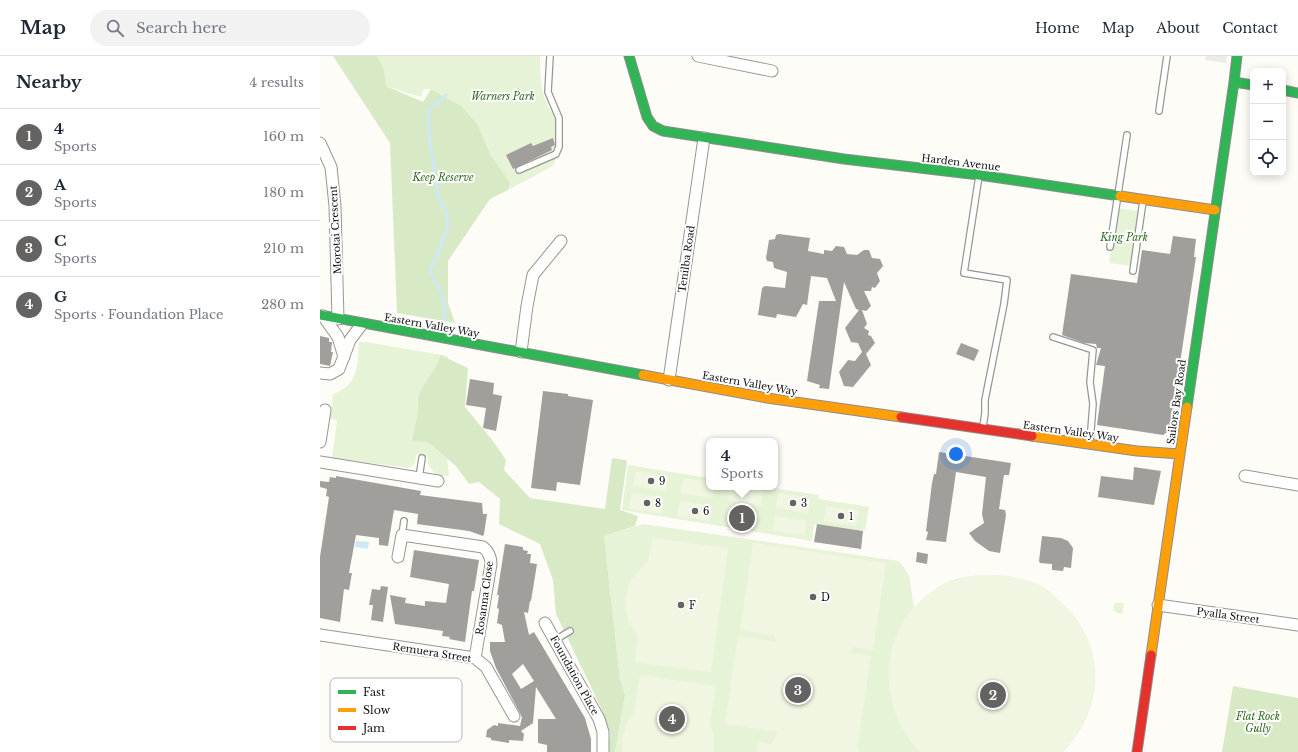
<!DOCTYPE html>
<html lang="en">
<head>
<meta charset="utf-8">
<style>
  :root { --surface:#fff; --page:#f2f2f3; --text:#1f2937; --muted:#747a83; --line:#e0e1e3; --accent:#646362 }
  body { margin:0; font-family:"Libre Baskerville",serif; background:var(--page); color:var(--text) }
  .controls { position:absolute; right:12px; top:12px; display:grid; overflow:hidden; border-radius:8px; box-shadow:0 2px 10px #0003 }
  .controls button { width:36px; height:36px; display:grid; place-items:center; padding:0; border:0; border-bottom:1px solid var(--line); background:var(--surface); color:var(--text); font:20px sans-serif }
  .you { position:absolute; left:636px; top:398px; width:14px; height:14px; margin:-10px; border:3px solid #fff; border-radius:50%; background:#1a73e8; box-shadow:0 0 0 6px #1a73e833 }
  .badge { display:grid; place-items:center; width:26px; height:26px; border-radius:50%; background:var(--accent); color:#fff; font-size:13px; font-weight:700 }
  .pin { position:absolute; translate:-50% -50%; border:2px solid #fff; box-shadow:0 1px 4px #0006 }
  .popup { position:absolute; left:386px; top:382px; width:72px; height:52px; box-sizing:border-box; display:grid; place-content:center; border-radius:8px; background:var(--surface); filter:drop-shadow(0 1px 3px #0005); font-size:13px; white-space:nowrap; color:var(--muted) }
  .popup b { font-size:15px; color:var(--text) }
  .popup::after { content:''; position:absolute; left:50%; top:100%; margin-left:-8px; border:8px solid transparent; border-top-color:var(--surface) }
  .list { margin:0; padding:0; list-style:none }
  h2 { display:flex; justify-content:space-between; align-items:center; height:52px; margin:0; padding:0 16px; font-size:17px }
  h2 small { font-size:13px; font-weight:400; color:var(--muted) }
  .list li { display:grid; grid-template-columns:26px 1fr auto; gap:12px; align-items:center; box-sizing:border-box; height:56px; padding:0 16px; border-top:1px solid var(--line) }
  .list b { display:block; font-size:15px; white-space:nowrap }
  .list p { margin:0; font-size:13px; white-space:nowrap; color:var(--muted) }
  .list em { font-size:13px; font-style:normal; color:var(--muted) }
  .icon { flex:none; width:22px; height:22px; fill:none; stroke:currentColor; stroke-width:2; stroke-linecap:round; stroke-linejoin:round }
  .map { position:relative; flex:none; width:978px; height:696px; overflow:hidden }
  header { display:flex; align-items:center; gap:24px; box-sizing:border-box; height:56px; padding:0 20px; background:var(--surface); border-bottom:1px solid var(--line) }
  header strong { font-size:19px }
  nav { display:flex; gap:22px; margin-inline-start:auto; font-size:14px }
  .search { width:280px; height:36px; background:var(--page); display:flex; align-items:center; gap:10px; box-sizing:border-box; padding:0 14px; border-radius:22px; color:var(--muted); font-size:15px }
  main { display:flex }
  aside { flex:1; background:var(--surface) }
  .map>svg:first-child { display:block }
</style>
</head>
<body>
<header>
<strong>Map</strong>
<div class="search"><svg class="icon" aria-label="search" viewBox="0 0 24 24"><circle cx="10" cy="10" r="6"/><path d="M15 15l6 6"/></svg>Search here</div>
<nav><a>Home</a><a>Map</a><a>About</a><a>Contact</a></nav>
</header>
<main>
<aside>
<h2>Nearby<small>4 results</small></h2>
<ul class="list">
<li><span class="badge">1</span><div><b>4</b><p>Sports</p></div><em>160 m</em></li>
<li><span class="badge">2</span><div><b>A</b><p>Sports</p></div><em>180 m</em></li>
<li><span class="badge">3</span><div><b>C</b><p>Sports</p></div><em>210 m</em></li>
<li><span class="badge">4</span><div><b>G</b><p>Sports · Foundation Place</p></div><em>280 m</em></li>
</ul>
</aside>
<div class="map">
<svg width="978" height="696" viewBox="0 0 978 696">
  <rect width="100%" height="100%" fill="#fdfcf7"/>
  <path fill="#e7f3d7" d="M48,0H220C221,34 220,42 242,70L239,95L233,110L188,134L190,130L170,98L111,33H104L101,41L66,30L59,6Z
    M797,152L820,155L812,210L789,207Z
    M39,286H46L128,300L122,352L129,420L115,418L108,408V401L96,399L95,408L89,412L12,402L17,364L10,363L13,338C39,329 37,310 39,286Z
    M308,409L389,422V431H447L499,439V443L549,451L545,475L494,468L492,485L302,454Z
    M323,468L579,505L589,519L594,552C605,542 616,531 630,525C643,520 658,519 672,519C699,519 720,527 740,545C787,588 786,651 743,696H295L305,639L300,623L284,480Z
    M795,547H804L802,558L797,557L793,554Z"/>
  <path fill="#d8eac5" d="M13,0H57L64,14L66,30L103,46L111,33L142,51L157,68L170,98L190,127L188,134L170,143L128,205V247L135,267L77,257L70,87Z
    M120,299L148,312L145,351L173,385L186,404L184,414L210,442L285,453L292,402L306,404L307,406L300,454L318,460L315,470L284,480L300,623L305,639L295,696H288L290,676L282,654L236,558L233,524L220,488L179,468L180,443L159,426L149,428L136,410L113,390L107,386L92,385L97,362L99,337L119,305Z
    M913,630L978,642V696H902Z"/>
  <path fill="#f0f6e1" d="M316,415L348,420L346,435L313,430Z
    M363,422L389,426V431H395L393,442L360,437Z
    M410,431L443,435L441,450L408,444Z
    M312,437L344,442L342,458L309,452Z
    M458,437L490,442L488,457L456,452Z
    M360,445L392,450L389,465L357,460Z
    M506,450L539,455L536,470L504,465Z
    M407,452L439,457L437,472L405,468Z
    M455,460L487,465L485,479L453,475Z
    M332,482L408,492L391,616L315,606L318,579C297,556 303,523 328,506Z
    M433,487L566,507L553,594L534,591L529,597L551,600L538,688H537L539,696H435L437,695L438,686L451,688L458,676L405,668L418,580L457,586L454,579L420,574Z
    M662,519C681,519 700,520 718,528C728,533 735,540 742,547C787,588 784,653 743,696H600C539,633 571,526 662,519Z
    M320,619L396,630L390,668L394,680V696H302V683L307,667L314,657Z"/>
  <path fill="#edebe2" d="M886,0H907L906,7L885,4Z"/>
  <path fill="#cde8f7" d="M36,485L49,486L48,493L35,491Z"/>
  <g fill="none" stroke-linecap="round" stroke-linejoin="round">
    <path stroke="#cde8f7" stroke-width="3" d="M124,266C128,248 119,231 110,216L128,171L127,159L118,139L109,79V54L126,39"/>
  </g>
  <path fill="#a19f9c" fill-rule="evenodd" d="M233,82L235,89L231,91L232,94L193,113L186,99L211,87L213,90Z
    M459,178L490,182L488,195L504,198V194L512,195L516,190L524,191L527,198L537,199L544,194H549L552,202L560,203L563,210L557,217L560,225L555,232L552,231L551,235H544L551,250L546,255L542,254L547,268L544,272L549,275L548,279L551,280L555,287L546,298L551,309L533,331L524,330L519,316L528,304L535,305L542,296L538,287L531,286L525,272L539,254L536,253L524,226L509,333L499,332L500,329L487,325L499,245H516L507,222L491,220L487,249L483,248L476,261L457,258L456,262L438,259L442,232L445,230L465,232L467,216L454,212L453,206L447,205L446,202L449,184L455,183L456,179Z
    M853,180L876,183L874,201H876L850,374L843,379L777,369L785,310L776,309L781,292H777L776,288L764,287L742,279L751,218L817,227L822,194L850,198Z
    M0,280L9,282V286H12L11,296H13L10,310L0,308Z
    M641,287L659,294L654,305L636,298Z
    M150,323L174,327L173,338L182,340L176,375L163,372L166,352L146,349Z
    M223,335L248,338V340L273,344L260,429L237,426L236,435L211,432Z
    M619,396L691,407L689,419H684L679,453L685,454L686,459L680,497L669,495L655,485L649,477L664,467L662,458L666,421L636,416L626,486L606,484L608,476L606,475L612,427L614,418H616Z
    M814,411L841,415L834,449L778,441L781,420L813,424Z
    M16,420L101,435L100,439L162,447L163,458H167L164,478L163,480L149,475L97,468L98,458L74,454L68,490L59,489V482L36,479L29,517H32L29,534L24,533L20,566L0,562V501L9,441L6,440L7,433L0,431V425L9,426L10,421L16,422Z
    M497,468L543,475L541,493L494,486Z
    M722,480L741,482L748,485L753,492L751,512L744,511L743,515L732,514V508L720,507L719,505Z
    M185,488L203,491V494L208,495L207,498H211L210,507L217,508L211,545H210L208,557L204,556L209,579L214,576L265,662L271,683V696H227V689L218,687V663H236L216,631L213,667L201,675L204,678L203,685L189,684V687L171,684V682L166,681L167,674L174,669L178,670V667L200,670L202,661L176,612L170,595V586H185L182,569L177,567L179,553L177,552L179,539H177ZM203,608L214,625L201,633L192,618Z
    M94,494L159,504L154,535H152L145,586L129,583L130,581L122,580L123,575L75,568L70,539L86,542L85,547L105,550V545L126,547L129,528L90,521Z
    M597,496L608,498L607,508L596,506Z
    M61,530L68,531L63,566L51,564L53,549H49L52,533L60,534Z"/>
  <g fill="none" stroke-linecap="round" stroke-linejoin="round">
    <defs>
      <path id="lane" d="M839,55L847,0
        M199,114L236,98L239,91V62L228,36L230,0
        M659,120L644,217L687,224L684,248L665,344V357L663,371
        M790,191L807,79
        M813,215L823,145
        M733,281L773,294L770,326L773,348L770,386
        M99,422L102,402
        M82,479L84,465
        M235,584L250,575"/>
      <path id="street" d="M378,0L452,15
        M0,87L11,111L15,150L18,263
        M3,260L18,281L24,301
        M201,296L207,250L213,219L241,185
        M0,317L10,318L19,313L30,284L42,268
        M349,324L384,82
        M0,386L5,354
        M0,406L118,425
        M925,420L978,429
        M78,501L82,479L163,491C169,496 171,501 171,508L155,602
        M838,549L978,569
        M225,567L279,663L283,676V696
        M0,579L155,602L166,611L194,660"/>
      <path id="fast" d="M309,0L327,61L333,70L343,75L524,103L659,119L800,140
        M914,26L917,0
        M963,34L978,37
        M0,259L323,319
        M867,351L914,26L933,29"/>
      <path id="slow" d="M800,140L895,154
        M323,319L447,342L581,361
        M712,380L817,395L860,398L867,351
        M831,599L860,398"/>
      <path id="jam" d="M581,361L712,380
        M817,696L831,599"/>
    </defs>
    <use href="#lane" stroke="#979795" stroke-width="8"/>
    <use href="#street" stroke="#979795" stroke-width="13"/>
    <use href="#fast" stroke="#8e8d8b" stroke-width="11"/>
    <use href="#slow" stroke="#8e8d8b" stroke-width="11"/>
    <use href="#jam" stroke="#8e8d8b" stroke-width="11"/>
    <use href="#lane" stroke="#fffffe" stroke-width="5.5"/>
    <use href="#street" stroke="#fffffe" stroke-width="11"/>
    <use href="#fast" stroke="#30b455" stroke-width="9"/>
    <use href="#slow" stroke="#ff9f0a" stroke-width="9"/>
    <use href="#jam" stroke="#e5322d" stroke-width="9"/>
  </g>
  <g fill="#646362" stroke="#fff" stroke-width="1.5">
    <circle cx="331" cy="425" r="4"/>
    <circle cx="327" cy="447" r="4"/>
    <circle cx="473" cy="447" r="4"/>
    <circle cx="375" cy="455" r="4"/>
    <circle cx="521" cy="460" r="4"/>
    <circle cx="493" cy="541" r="4"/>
    <circle cx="361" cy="549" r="4"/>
  </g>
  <g text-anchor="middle" stroke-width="4" stroke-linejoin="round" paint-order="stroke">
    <g font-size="10" font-style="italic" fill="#2f6b1f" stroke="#fff">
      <text x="183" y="44">Warners Park</text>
      <text x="123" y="125">Keep Reserve</text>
      <text x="804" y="185">King Park</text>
      <text x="938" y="664">Flat Rock<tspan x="938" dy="12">Gully</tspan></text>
    </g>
    <g font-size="10" fill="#111" stroke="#fff">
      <text transform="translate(641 106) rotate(7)" y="4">Harden Avenue</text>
      <text transform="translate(15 174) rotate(-93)" y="4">Morotai Crescent</text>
      <text transform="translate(366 203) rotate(-82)" y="4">Tenilba Road</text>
      <text transform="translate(112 269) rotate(10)" y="4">Eastern Valley Way</text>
      <text transform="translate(430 327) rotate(10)" y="4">Eastern Valley Way</text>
      <text transform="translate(856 346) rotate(-82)" y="4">Sailors Bay Road</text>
      <text transform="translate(751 375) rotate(8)" y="4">Eastern Valley Way</text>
      <text transform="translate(164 542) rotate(-82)" y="4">Rosanna Close</text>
      <text transform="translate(908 559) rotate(8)" y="4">Pyalla Street</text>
      <text transform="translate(112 596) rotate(9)" y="4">Remuera Street</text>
      <text transform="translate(255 619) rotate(61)" y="4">Foundation Place</text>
    </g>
    <g font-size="10" fill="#111" stroke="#fff" text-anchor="start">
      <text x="339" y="429">9</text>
      <text x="335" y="451">8</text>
      <text x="481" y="451">3</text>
      <text x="383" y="459">6</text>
      <text x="529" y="464">1</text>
      <text x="501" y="545">D</text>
      <text x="369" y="553">F</text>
    </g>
  </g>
  <rect x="10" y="622" width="132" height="64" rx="6" fill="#fff" stroke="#b8b8b8" stroke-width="1"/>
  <rect x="18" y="634" width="18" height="4" fill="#30b455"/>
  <rect x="18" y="652" width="18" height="4" fill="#ff9f0a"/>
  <rect x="18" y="670" width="18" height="4" fill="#e5322d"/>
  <g font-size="11" fill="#111">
    <text x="43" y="640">Fast</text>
    <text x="43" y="658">Slow</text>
    <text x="43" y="676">Jam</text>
  </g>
</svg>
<div class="controls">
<button>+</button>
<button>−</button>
<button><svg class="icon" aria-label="locate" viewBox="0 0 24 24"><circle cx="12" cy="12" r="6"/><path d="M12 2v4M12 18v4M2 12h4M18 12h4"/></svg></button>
</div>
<div class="you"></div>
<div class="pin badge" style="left:422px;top:462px">1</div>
<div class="popup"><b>4</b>Sports</div>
<div class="pin badge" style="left:673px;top:639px">2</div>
<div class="pin badge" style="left:478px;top:634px">3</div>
<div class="pin badge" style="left:352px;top:663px">4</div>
</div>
</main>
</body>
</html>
